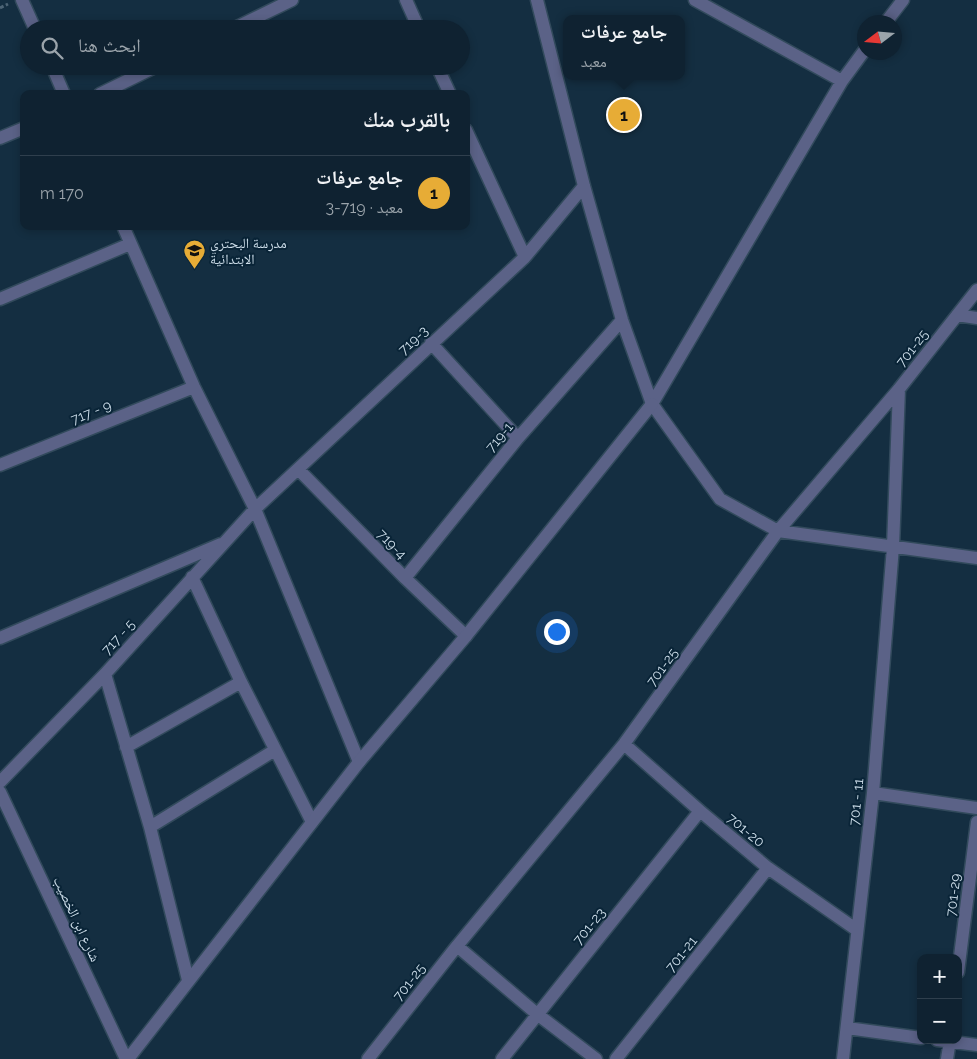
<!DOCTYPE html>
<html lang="ar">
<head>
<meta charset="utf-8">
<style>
  :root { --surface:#0f2231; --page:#1d2f3d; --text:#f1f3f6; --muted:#9ba4ab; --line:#2f3f4d; --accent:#e7ac36 }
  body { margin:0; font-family:Raleway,"Noto Naskh Arabic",sans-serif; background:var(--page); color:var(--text); direction:rtl }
  .controls { position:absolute; right:15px; bottom:15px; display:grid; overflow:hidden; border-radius:10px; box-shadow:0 2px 8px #0003 }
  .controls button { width:45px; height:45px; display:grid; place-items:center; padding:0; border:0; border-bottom:1px solid var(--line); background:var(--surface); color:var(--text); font:25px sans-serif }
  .compass { position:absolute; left:857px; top:15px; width:45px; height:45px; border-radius:50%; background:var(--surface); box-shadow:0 2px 8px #0003; rotate:254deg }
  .you { position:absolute; left:556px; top:631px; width:18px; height:18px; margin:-12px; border:4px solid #fff; border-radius:50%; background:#1a73e8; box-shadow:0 0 0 8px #1a73e833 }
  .badge { display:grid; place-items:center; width:32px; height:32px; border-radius:50%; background:var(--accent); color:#111; font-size:16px; font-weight:700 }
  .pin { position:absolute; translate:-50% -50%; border:2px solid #fff; box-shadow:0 1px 5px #0006 }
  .popup { position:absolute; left:563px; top:15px; width:122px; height:65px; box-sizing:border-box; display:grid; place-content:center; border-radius:10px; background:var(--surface); filter:drop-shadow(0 1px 4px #0005); font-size:16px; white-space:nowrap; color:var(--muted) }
  .popup b { font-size:19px; color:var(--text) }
  .popup::after { content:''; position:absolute; left:50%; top:100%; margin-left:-10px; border:10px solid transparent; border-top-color:var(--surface) }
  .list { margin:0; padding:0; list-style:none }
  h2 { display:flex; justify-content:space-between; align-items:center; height:65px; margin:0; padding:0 20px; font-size:21px }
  h2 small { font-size:16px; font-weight:400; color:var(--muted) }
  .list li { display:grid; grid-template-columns:32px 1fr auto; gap:15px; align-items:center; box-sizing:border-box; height:75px; padding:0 20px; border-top:1px solid var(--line) }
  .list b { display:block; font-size:19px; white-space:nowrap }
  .list p { margin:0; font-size:16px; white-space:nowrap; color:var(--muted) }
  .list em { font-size:16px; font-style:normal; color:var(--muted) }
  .icon { flex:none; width:28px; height:28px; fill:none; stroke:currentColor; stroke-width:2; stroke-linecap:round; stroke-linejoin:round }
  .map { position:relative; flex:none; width:977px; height:1059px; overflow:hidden; direction:ltr }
  .search { position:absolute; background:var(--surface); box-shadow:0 2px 8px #0003; left:20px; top:20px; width:450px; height:55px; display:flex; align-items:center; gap:12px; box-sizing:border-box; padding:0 18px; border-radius:28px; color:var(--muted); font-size:19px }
  .panel { position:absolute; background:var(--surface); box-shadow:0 2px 8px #0003; left:20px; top:90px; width:450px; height:140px; border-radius:10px; direction:rtl }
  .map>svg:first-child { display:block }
</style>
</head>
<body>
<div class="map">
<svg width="977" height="1059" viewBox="0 0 977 1059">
  <rect width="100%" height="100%" fill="#142e41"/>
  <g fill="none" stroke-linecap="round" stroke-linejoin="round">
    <defs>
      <path id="minor" d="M22,0L35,29
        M406,0L419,29
        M537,0L584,186L622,320L652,404L720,499L778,531L977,558
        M695,0L842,81
        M886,22L903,0
        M233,29L292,0
        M52,66L64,94
        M437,66L450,94
        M100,94L157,66
        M466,130L525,257
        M0,138L24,128
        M123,226L194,387L255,509L359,762
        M0,299L130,244
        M957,315L977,318
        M431,343L518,438
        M652,404L842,81L864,51
        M0,465L194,387
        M298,469L405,578L466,636
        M192,577L241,682L312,822
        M405,578L518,438L622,320
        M0,638L221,544
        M105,674L150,827L188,980
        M624,744L700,811L768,868L857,930
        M126,747L241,682
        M0,782L105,674L255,509L525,257L584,186
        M873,793L977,808
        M150,827L275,750
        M457,946L537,1014L596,1059
        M958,972L977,822
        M847,1028L921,1038
        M937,1040L977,1045
        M368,1059L457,946L624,744L778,531L899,389L977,290
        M502,1059L700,811
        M616,1059L768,868
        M843,1059L873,793L893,547L899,389
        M947,1059L950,1040"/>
      <path id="tertiary" d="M0,792L126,1059
        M128,1059L359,762L466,636L652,404"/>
    </defs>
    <use href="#minor" stroke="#324a5c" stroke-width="15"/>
    <use href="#tertiary" stroke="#324a5c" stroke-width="15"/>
    <path stroke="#4d6475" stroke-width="3" stroke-dasharray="4 2.5" stroke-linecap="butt" d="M0,8L8,4"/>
    <use href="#minor" stroke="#5b6287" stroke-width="12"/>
    <use href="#tertiary" stroke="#5b6287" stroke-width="12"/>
  </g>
  <defs>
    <symbol id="school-pin" viewBox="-11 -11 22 30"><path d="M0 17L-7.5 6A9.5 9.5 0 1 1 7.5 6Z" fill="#e7ac36" stroke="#092437"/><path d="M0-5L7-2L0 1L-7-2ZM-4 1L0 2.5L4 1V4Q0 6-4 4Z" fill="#111"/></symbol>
  </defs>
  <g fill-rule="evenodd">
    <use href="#school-pin" x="182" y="238" width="25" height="34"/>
  </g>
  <g text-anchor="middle" stroke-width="4" stroke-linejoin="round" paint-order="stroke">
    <g font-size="14" fill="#cddde9" stroke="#092437" text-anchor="start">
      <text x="210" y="248">مدرسة البحتري<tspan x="210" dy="16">الابتدائية</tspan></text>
    </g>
    <g font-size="14" fill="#cddde9" stroke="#092437">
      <text transform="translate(413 340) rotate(-43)" y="5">719-3</text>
      <text transform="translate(912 348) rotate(-52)" y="5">701-25</text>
      <text transform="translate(91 412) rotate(-22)" y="5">717 - 9</text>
      <text transform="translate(499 437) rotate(-50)" y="5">719-1</text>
      <text transform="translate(392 544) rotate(46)" y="5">719-4</text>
      <text transform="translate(118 637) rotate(-48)" y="5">717 - 5</text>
      <text transform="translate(662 667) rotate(-54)" y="5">701-25</text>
      <text transform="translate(856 802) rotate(-84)" y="5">701 - 11</text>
      <text transform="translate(746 830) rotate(40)" y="5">701-20</text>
      <text transform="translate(953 895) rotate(-83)" y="5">701-29</text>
      <text transform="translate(77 919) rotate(65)" y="5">شارع ابن الخصيب</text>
      <text transform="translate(589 926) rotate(-51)" y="5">701-23</text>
      <text transform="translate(681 954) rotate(-51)" y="5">701-21</text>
      <text transform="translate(409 982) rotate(-52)" y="5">701-25</text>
    </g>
  </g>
</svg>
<div class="controls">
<button>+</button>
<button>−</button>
</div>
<svg class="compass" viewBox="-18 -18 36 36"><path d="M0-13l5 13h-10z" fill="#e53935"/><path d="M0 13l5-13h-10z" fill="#9ba4ab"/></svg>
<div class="you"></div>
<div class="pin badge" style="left:624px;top:115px">1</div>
<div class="popup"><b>جامع عرفات</b>معبد</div>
<div class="search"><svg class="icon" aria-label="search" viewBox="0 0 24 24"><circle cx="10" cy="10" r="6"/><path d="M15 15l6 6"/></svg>ابحث هنا</div>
<section class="panel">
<h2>بالقرب منك<small></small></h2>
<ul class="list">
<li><span class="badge">1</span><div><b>جامع عرفات</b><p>معبد · 719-3</p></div><em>170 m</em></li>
</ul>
</section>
</div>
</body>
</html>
